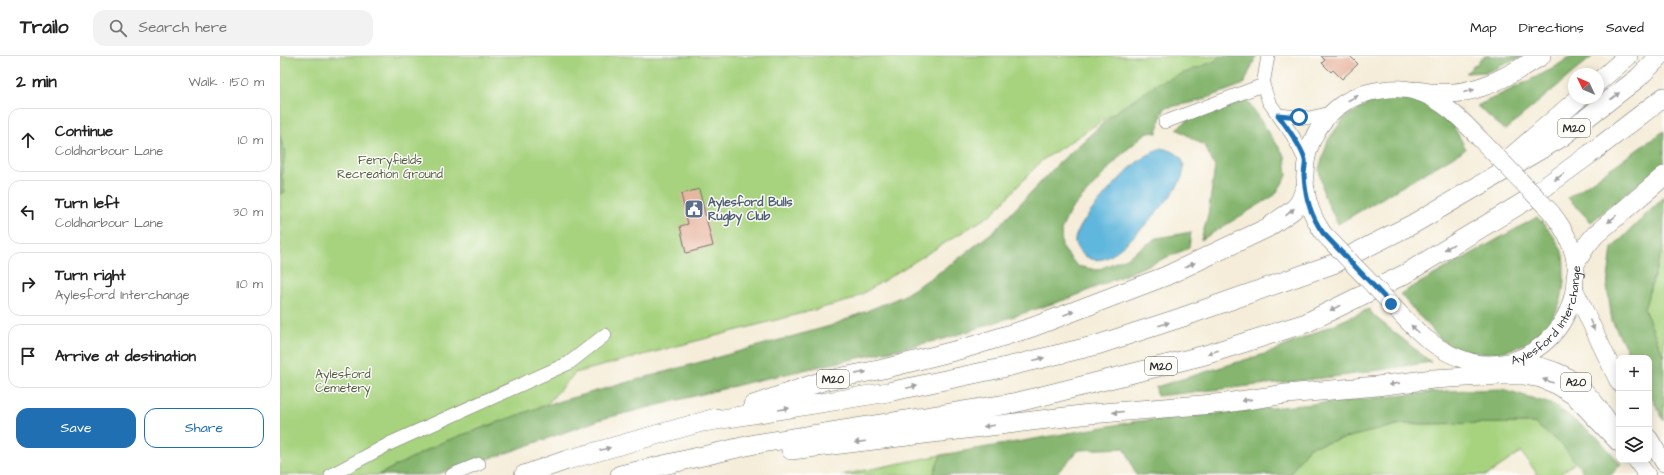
<!DOCTYPE html>
<html lang="en">
<head>
<meta charset="utf-8">
<style>
  :root { --surface:#fff; --page:#f2f2f2; --text:#222; --muted:#767676; --line:#e0e0e0; --accent:#1f6fb2 }
  body { margin:0; font-family:"Architects Daughter",sans-serif; background:var(--page); color:var(--text) }
  .controls { position:absolute; right:12px; bottom:12px; display:grid; overflow:hidden; border-radius:8px; box-shadow:0 2px 10px #0003 }
  .controls button { width:36px; height:36px; display:grid; place-items:center; padding:0; border:0; border-bottom:1px solid var(--line); background:var(--surface); color:var(--text); font:20px sans-serif }
  .compass { position:absolute; left:1288px; top:12px; width:36px; height:36px; border-radius:50%; background:var(--surface); box-shadow:0 2px 10px #0003; rotate:314deg }
  .stop { position:absolute; width:12px; height:12px; margin:-9px; border:3px solid #1f6fb2; border-radius:50%; background:#fff }
  .stop.end { background:#1f6fb2; border-color:#fff; box-shadow:0 1px 4px #0008 }
  .list { margin:0; padding:0; list-style:none }
  h2 { display:flex; justify-content:space-between; align-items:center; height:52px; margin:0; padding:0 16px; font-size:17px }
  h2 small { font-size:13px; font-weight:400; color:var(--muted) }
  .list li { display:grid; grid-template-columns:26px 1fr auto; gap:12px; align-items:center; box-sizing:border-box; height:64px; margin:0 8px 8px; padding:0 8px; border:1px solid var(--line); border-radius:12px }
  .list b { display:block; font-size:15px; white-space:nowrap }
  .list p { margin:0; font-size:13px; white-space:nowrap; color:var(--muted) }
  .list em { font-size:13px; font-style:normal; color:var(--muted) }
  .actions { display:flex; gap:8px; padding:12px 16px }
  .actions a { flex:1; padding:9px 0; border:1px solid var(--accent); border-radius:12px; text-align:center; font-size:14px; color:var(--accent) }
  .actions .main { background:var(--accent); color:#fff }
  .icon { flex:none; width:22px; height:22px; fill:none; stroke:currentColor; stroke-width:2; stroke-linecap:round; stroke-linejoin:round }
  .map { position:relative; flex:none; width:1384px; height:419px; overflow:hidden }
  header { display:flex; align-items:center; gap:24px; box-sizing:border-box; height:56px; padding:0 20px; background:var(--surface); border-bottom:1px solid var(--line) }
  header strong { font-size:19px }
  nav { display:flex; gap:22px; margin-inline-start:auto; font-size:14px }
  .search { width:280px; height:36px; background:var(--page); display:flex; align-items:center; gap:10px; box-sizing:border-box; padding:0 14px; border-radius:12px; color:var(--muted); font-size:15px }
  main { display:flex }
  aside { flex:1; background:var(--surface) }
  .map>svg:first-child { display:block }
</style>
</head>
<body>
<header>
<strong>Trailo</strong>
<div class="search"><svg class="icon" aria-label="search" viewBox="0 0 24 24"><circle cx="10" cy="10" r="6"/><path d="M15 15l6 6"/></svg>Search here</div>
<nav><a>Map</a><a>Directions</a><a>Saved</a></nav>
</header>
<main>
<aside>
<h2>2 min<small>Walk · 150 m</small></h2>
<ul class="list">
<li><svg class="icon" aria-label="ahead" viewBox="0 0 24 24"><path d="M12 20V5M6 11l6-6 6 6"/></svg><div><b>Continue</b><p>Coldharbour Lane</p></div><em>10 m</em></li>
<li><svg class="icon" aria-label="left" viewBox="0 0 24 24"><path d="M17 20v-9H6M10 6l-5 5 5 5"/></svg><div><b>Turn left</b><p>Coldharbour Lane</p></div><em>30 m</em></li>
<li><svg class="icon" aria-label="right" viewBox="0 0 24 24"><path d="M7 20v-9h11M14 6l5 5-5 5"/></svg><div><b>Turn right</b><p>Aylesford Interchange</p></div><em>110 m</em></li>
<li><svg class="icon" aria-label="arrive" viewBox="0 0 24 24"><path d="M6 21V4h12l-3 4 3 4H6"/></svg><div><b>Arrive at destination</b></div></li>
</ul>
<div class="actions"><a class="main">Save</a><a>Share</a></div>
</aside>
<div class="map">
<svg width="1384" height="419" viewBox="0 0 1384 419">
  <rect width="100%" height="100%" fill="#fdfcf7"/>
  <filter id="ink" filterUnits="userSpaceOnUse"><feTurbulence type="fractalNoise" baseFrequency=".025" numOctaves="2"/><feDisplacementMap in="SourceGraphic" scale="8" xChannelSelector="R" yChannelSelector="G"/><feConvolveMatrix kernelMatrix="1 2 1 2 8 2 1 2 1" color-interpolation-filters="sRGB"/></filter>
  <filter id="wash" filterUnits="userSpaceOnUse"><feTurbulence type="fractalNoise" baseFrequency=".012" numOctaves="4" result="noise"/><feDisplacementMap in="SourceGraphic" scale="16" xChannelSelector="R" yChannelSelector="G"/><feGaussianBlur stdDeviation="0.9" result="paint"/><feColorMatrix in="noise" values="0 0 0 0 0 0 0 0 0 0 0 0 0 0 0 0 0 1.4 0 .05"/><feComposite in="paint" operator="in"/></filter>
  <g filter="url(#wash)">
    <rect width="100%" height="100%" fill="#f5edd9"/>
    <path fill="#a7d37f" stroke="#697f55" d="M0,0H940L935,5L878,28L761,105L712,158L572,244L295,317L266,349L163,386L98,419H0Z
      M1384,187V301L1364,253Z
      M1254,367L1282,389L1296,406L1279,419H1258L1241,396L1207,419H1009L1029,391L1121,368Z
      M661,399L653,419H561Z"/>
    <path fill="#85b56e" stroke="#58704c" d="M940,0H976L964,28L919,45L885,52L880,63L877,77L867,76L840,100L790,155L781,174L782,191L797,210L817,214L846,202L877,182L911,176L909,192L790,242L664,283L483,323L322,363L218,400L176,411L156,419H98L163,386L266,349L550,270L623,240L669,210L715,174L778,108L833,58L878,27L935,5Z
      M1205,0H1244L1207,16L1186,17Z
      M1291,0H1313L1225,74L1197,50L1272,13Z
      M1126,41L1150,49L1170,64L1186,93L1058,168L1044,140L1039,113L1048,84L1065,61L1089,47L1104,43Z
      M965,42L1005,100L1007,120L995,139L921,184L928,159L935,111L925,90L897,73L909,63Z
      M1384,75V107L1311,166L1288,142Z
      M0,80L5,96L2,119L5,136L0,138Z
      M1384,141V187L1364,253L1384,301V365L1369,336V302H1351L1332,265L1327,230L1332,192Z
      M1257,161C1266,170 1276,182 1281,193C1284,200 1284,210 1284,217C1287,282 1217,317 1163,285C1158,282 1154,277 1151,272C1140,261 1130,250 1120,238Z
      M1089,253L1094,260L1151,306L1061,320L877,340L876,331L994,295Z
      M1223,333L1274,349L1317,381L1341,408L1331,419H1306L1282,389L1254,367L1121,368L1029,391L1009,419H856L845,392L799,394L775,419H653L661,399L859,365L1165,335Z"/>
    <path fill="#60b7dd" stroke="#467184" d="M881,92C890,94 900,97 903,106C904,109 904,115 903,118C899,137 841,198 823,203C819,204 814,204 811,203C804,200 796,194 795,186C792,171 847,113 860,104C867,99 874,96 881,92Z"/>
    <g id="blocks">
      <path fill="#e8b5a1" d="M1041,0H1070L1078,8L1062,23L1053,14L1051,16L1042,7L1045,4Z
        M419,133L433,190L406,197L400,170L408,168L401,138Z"/>
    </g>
  </g>
  <g filter="url(#ink)">
    <use href="#blocks" fill-opacity="0" stroke="#726f68" stroke-width="1"/>
    <g fill="none" stroke-linecap="round" stroke-linejoin="round">
      <defs>
        <path id="minor" d="M988,0L983,29L989,46L1013,80L1025,104
          M998,59L1029,62L1051,57
          M885,66L983,29
          M51,419L111,387L289,307L325,279
          M172,419L199,408"/>
        <g id="major">
          <path d="M1043,177C1004,121 1030,42 1102,34C1114,32 1126,32 1138,36C1164,45 1182,64 1200,83"/>
          <path d="M1295,234L1339,327"/>
          <path id="s1" d="M1111,248C1134,273 1157,297 1191,306C1244,318 1294,275 1295,223C1296,217 1297,210 1295,205C1292,186 1283,171 1271,156"/>
          <path d="M1233,306C1288,311 1302,327 1332,370"/>
          <path d="M1369,382L1384,407"/>
          <path d="M1356,404L1367,419"/>
        </g>
        <path id="highway" d="M1318,26L1348,0
          M1137,35C1186,45 1221,25 1261,0
          M1230,102L1299,42
          M1296,206L1306,190L1315,179L1384,120
          M473,349L543,325L603,313L686,292L753,271L886,220L987,172L1013,154L1020,146L1025,133
          M424,366L608,336L722,312L817,289L900,262L1053,208L1133,168L1282,81L1358,22L1380,0
          M511,394L810,358L946,347L1006,338L1097,330L1153,323L1220,319H1243L1261,322L1278,329L1295,340L1339,386
          M244,419L287,404L436,362
          M340,419L475,388L734,347L925,299L1026,267L1125,218L1247,144L1310,98L1384,41"/>
      </defs>
      <use href="#minor" stroke="#726f68" stroke-width="14"/>
      <use href="#major" stroke="#726f68" stroke-width="18"/>
      <use href="#highway" stroke="#726f68" stroke-width="20"/>
      <use href="#minor" stroke="#fff" stroke-width="13"/>
      <use href="#major" stroke="#fff" stroke-width="17"/>
      <use href="#highway" stroke="#fff" stroke-width="19"/>
      <defs>
        <path id="major-bridge" d="M1200,83L1271,156
          M1043,177L1111,248"/>
      </defs>
      <use href="#major-bridge" stroke="#726f68" stroke-width="18" stroke-linecap="butt"/>
      <use href="#major-bridge" stroke="#fff" stroke-width="17"/>
    </g>
    <defs><path id="oneway-solid" d="M-6-.8H1V-3.2L6.5 0L1 3.2V.8H-6Z"/></defs>
    <g fill="#a0a0a0">
      <use href="#oneway-solid" transform="translate(1189 35) rotate(-13)"/>
      <use href="#oneway-solid" transform="translate(1335 40) rotate(-38)"/>
      <use href="#oneway-solid" transform="translate(1073 42) rotate(-27)"/>
      <use href="#oneway-solid" transform="translate(1279 121) rotate(144)"/>
      <use href="#oneway-solid" transform="translate(1010 156) rotate(-41)"/>
      <use href="#oneway-solid" transform="translate(1332 163) rotate(139)"/>
      <use href="#oneway-solid" transform="translate(1169 191) rotate(149)"/>
      <use href="#oneway-solid" transform="translate(910 209) rotate(-25)"/>
      <use href="#oneway-solid" transform="translate(1055 252) rotate(154)"/>
      <use href="#oneway-solid" transform="translate(789 257) rotate(-21)"/>
      <use href="#oneway-solid" transform="translate(884 268) rotate(-18)"/>
      <use href="#oneway-solid" transform="translate(1312 269) rotate(66)"/>
      <use href="#oneway-solid" transform="translate(1135 273) rotate(-136)"/>
      <use href="#oneway-solid" transform="translate(933 296) rotate(162)"/>
      <use href="#oneway-solid" transform="translate(759 303) rotate(-14)"/>
      <use href="#oneway-solid" transform="translate(581 317) rotate(-11)"/>
      <use href="#oneway-solid" transform="translate(1268 325) rotate(-160)"/>
      <use href="#oneway-solid" transform="translate(1114 328) rotate(172)"/>
      <use href="#oneway-solid" transform="translate(632 331) rotate(-12)"/>
      <use href="#oneway-solid" transform="translate(967 344) rotate(172)"/>
      <use href="#oneway-solid" transform="translate(504 353) rotate(-9)"/>
      <use href="#oneway-solid" transform="translate(838 356) rotate(175)"/>
      <use href="#oneway-solid" transform="translate(709 370) rotate(173)"/>
      <use href="#oneway-solid" transform="translate(580 386) rotate(173)"/>
      <use href="#oneway-solid" transform="translate(325 393) rotate(-15)"/>
    </g>
  </g>
  <g fill="none" stroke-linecap="round" stroke-linejoin="round" filter="url(#ink)">
    <path stroke="#1f6fb2" stroke-width="5" d="M1019,61L998,59C1006,70 1022,91 1025,104C1026,108 1024,114 1024,119C1025,141 1030,159 1043,177L1111,248"/>
  </g>
  <defs>
    <symbol id="civic-square" viewBox="-11 -11 22 22"><rect x="-9" y="-9" width="18" height="18" rx="4" fill="#5c6f8a" stroke="#fdfcf7"/><path d="M-.6-6.5H3V-4.5H.6V-3L4-1V1h2V6H-6V1h2V-1L-.6-3ZM-1.2 2.5V6h2.4V2.5Z" fill="#fff"/></symbol>
  </defs>
  <g fill-rule="evenodd">
    <use href="#civic-square" x="403" y="142" width="22" height="22"/>
  </g>
  <g text-anchor="middle" stroke-width="3" stroke-linejoin="round" paint-order="stroke">
    <g fill="#fdfcf7" stroke="#6a6a68" stroke-width="1">
      <rect x="1278" y="63" width="32" height="18" rx="3"/>
      <rect x="865" y="301" width="32" height="18" rx="3"/>
      <rect x="537" y="314" width="32" height="18" rx="3"/>
      <rect x="1281" y="317" width="30" height="18" rx="3"/>
    </g>
    <g font-size="11" font-weight="bold" fill="#2b2b2b">
      <text x="1294" y="76">M20</text>
      <text x="881" y="314">M20</text>
      <text x="553" y="327">M20</text>
      <text x="1296" y="330">A20</text>
    </g>
    <g font-size="12" fill="#505d44" stroke="#fdfcf7">
      <text x="110" y="108">Ferryfields<tspan x="110" dy="14">Recreation Ground</tspan></text>
      <text x="63" y="322">Aylesford<tspan x="63" dy="14">Cemetery</tspan></text>
    </g>
    <g font-size="12" font-weight="bold" fill="#4e5e75" stroke="#fdfcf7" text-anchor="start">
      <text x="428" y="150">Aylesford Bulls<tspan x="428" dy="14">Rugby Club</tspan></text>
    </g>
    <g font-size="12" fill="#2b2b2b" stroke="#fdfcf7">
      <text dy="4" stroke="none"><textPath href="#s1" startOffset="203">Aylesford Interchange</textPath></text>
    </g>
  </g>
</svg>
<div class="controls">
<button>+</button>
<button>−</button>
<button><svg class="icon" aria-label="layers" viewBox="0 0 24 24"><path d="M12 4l9 5-9 5-9-5zM3 14l9 5 9-5"/></svg></button>
</div>
<svg class="compass" viewBox="-18 -18 36 36"><path d="M0-13l5 13h-10z" fill="#e53935"/><path d="M0 13l5-13h-10z" fill="#767676"/></svg>
<div class="stop" style="left:1019px;top:61px"></div>
<div class="stop end" style="left:1111px;top:248px"></div>
</div>
</main>
</body>
</html>
